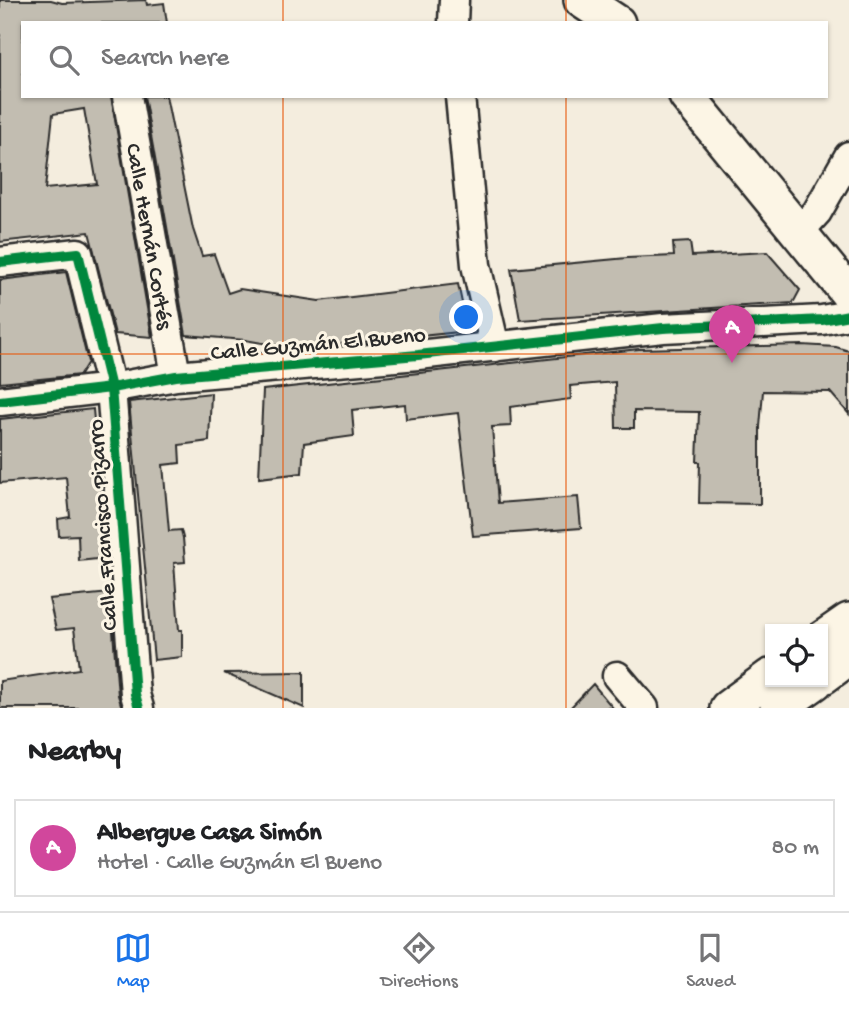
<!DOCTYPE html>
<html lang="en">
<head>
<meta charset="utf-8">
<style>
  :root { --surface:#fff; --page:#f2f2f2; --text:#202124; --muted:#757577; --line:#e0e0e0; --accent:#1a73e8 }
  body { margin:0; font-family:"Gochi Hand",sans-serif; background:var(--page); color:var(--text) }
  .controls { position:absolute; right:21px; bottom:21px; display:grid; overflow:hidden; border-radius:0px; box-shadow:0 2px 5px #0004 }
  .controls button { width:63px; height:63px; display:grid; place-items:center; padding:0; border:0; border-bottom:2px solid var(--line); background:var(--surface); color:var(--text); font:35px sans-serif }
  .you { position:absolute; left:467px; top:318px; width:24px; height:24px; margin:-18px; border:5px solid #fff; border-radius:50%; background:#1a73e8; box-shadow:0 0 0 10px #1a73e833 }
  .badge { display:grid; place-items:center; width:46px; height:46px; border-radius:50%; background:var(--accent); color:#fff; font-size:23px; font-weight:700 }
  .pin { position:absolute; translate:-50% -58px; filter:drop-shadow(0 2px 4px #0008) }
  .pin::after { content:''; position:absolute; top:37px; width:24px; height:21px; background:inherit; clip-path:polygon(0 0,100% 0,50% 100%) }
  .list { margin:0; padding:0; list-style:none }
  h2 { display:flex; justify-content:space-between; align-items:center; height:91px; margin:0; padding:0 28px; font-size:30px }
  h2 small { font-size:23px; font-weight:400; color:var(--muted) }
  .list li { display:grid; grid-template-columns:46px 1fr auto; gap:21px; align-items:center; box-sizing:border-box; height:98px; margin:0 14px 14px; padding:0 14px; border:2px solid var(--line); border-radius:0px }
  .list b { display:block; font-size:26px; white-space:nowrap }
  .list p { margin:0; font-size:23px; white-space:nowrap; color:var(--muted) }
  .list em { font-size:23px; font-style:normal; color:var(--muted) }
  .icon { flex:none; width:38px; height:38px; fill:none; stroke:currentColor; stroke-width:2; stroke-linecap:round; stroke-linejoin:round }
  .map { position:relative; flex:none; width:849px; height:708px; overflow:hidden }
  .search { position:absolute; background:var(--surface); box-shadow:0 2px 5px #0004; left:21px; right:21px; top:21px; height:77px; display:flex; align-items:center; gap:18px; box-sizing:border-box; padding:0 24px; border-radius:0px; color:var(--muted); font-size:26px }
  .sheet { height:203px; background:var(--surface) }
  nav { display:flex; justify-content:space-around; align-items:center; box-sizing:border-box; height:98px; border-top:2px solid var(--line); background:var(--surface); font-size:19px; color:var(--muted) }
  nav a { display:grid; justify-items:center; gap:4px }
  nav .on { color:var(--accent) }
  .map>svg:first-child { display:block }
</style>
</head>
<body>
<div class="map">
<svg width="849" height="708" viewBox="0 0 849 708">
  <rect width="100%" height="100%" fill="#f4edde"/>
  <filter id="ink" filterUnits="userSpaceOnUse"><feTurbulence type="fractalNoise" baseFrequency=".0143" numOctaves="2"/><feDisplacementMap in="SourceGraphic" scale="14" xChannelSelector="R" yChannelSelector="G"/><feConvolveMatrix kernelMatrix="1 2 1 2 8 2 1 2 1" color-interpolation-filters="sRGB"/></filter>
  <g filter="url(#ink)">
    <path fill="#c2bdb1" stroke="#2b2b2b" stroke-width="2" fill-rule="evenodd" d="M0,0H51L62,3L146,0L147,5L164,3L167,23H23V96H111L152,337L115,334L89,232L0,242ZM84,109L97,184L45,189L53,114Z
      M144,96H166L193,229L202,256L214,254L228,293L240,289L319,301L458,284L468,331L298,349L245,340L186,335Z
      M690,242L692,256L767,252L800,290L793,303L520,320L511,269L627,258L674,256L673,243Z
      M66,272L88,362L80,375L0,383V280Z
      M802,345L836,347L849,351V414L830,392L763,391L760,427V504L699,503L700,462H697L699,412L634,411V428H616L615,382L570,386L571,399L510,407L511,426L492,427L498,503L578,497L581,528L473,536L458,413L406,419L405,404L352,410L354,436L304,443L302,473L259,478L263,390L639,349Z
      M211,393L209,441L179,445L180,463L163,465L169,531L181,530L183,538L185,562L174,563L179,630H182V657L154,660L129,402Z
      M93,409L106,558L79,561L78,535L59,536L58,519L70,517L66,477L0,483V419Z
      M110,593L118,695L122,708H0V681L79,669L74,628L56,630L49,599Z
      M304,672V708L224,673Z
      M593,684L613,708H570Z"/>
    <g fill="none" stroke-linecap="round" stroke-linejoin="round">
      <defs>
        <path id="minor" d="M453,23L454,0
          M127,96L176,376
          M460,96L476,265L495,347
          M799,232L817,212L849,156
          M0,262L78,253L111,388L135,694L139,708
          M0,401L111,388L176,376L418,355L663,328L822,320L849,315
          M617,676L644,708"/>
        <path id="major" d="M582,0L617,23
          M687,96L849,294
          M823,639L849,621
          M823,676L849,657
          M728,708L770,677
          M778,708L815,682"/>
      </defs>
      <use href="#minor" stroke="#2b2b2b" stroke-width="33"/>
      <use href="#major" stroke="#2b2b2b" stroke-width="40"/>
      <use href="#minor" stroke="#fcf5e5" stroke-width="28"/>
      <use href="#major" stroke="#fcf5e5" stroke-width="35"/>
      <defs>
        <path id="cycleway" d="M0,262L78,253L111,388L135,694L139,708
          M0,401L111,388L176,376L418,355L663,328L822,320L849,315"/>
      </defs>
      <use href="#cycleway" stroke="#fcf5e5" stroke-width="15"/>
      <use href="#cycleway" stroke="#00873e" stroke-width="10"/>
    </g>
  </g>
  <path fill="none" stroke="#e8590c" stroke-width="2" stroke-opacity="0.55" d="M283,0V23M566,0V23M283,96V708M566,96V708M0,354H849"/>
  <g text-anchor="middle" stroke-width="6" stroke-linejoin="round" paint-order="stroke">
    <g font-size="23" fill="#2b2b2b" stroke="#fcf5e5">
      <text transform="translate(151 236) rotate(80)" y="8">Calle Hernán Cortés</text>
      <text transform="translate(318 342) rotate(-5)" y="8">Calle Guzmán El Bueno</text>
      <text transform="translate(101 525) rotate(-94)" y="8">Calle Francisco Pizarro</text>
    </g>
  </g>
</svg>
<div class="controls">
<button><svg class="icon" aria-label="locate" viewBox="0 0 24 24"><circle cx="12" cy="12" r="6"/><path d="M12 2v4M12 18v4M2 12h4M18 12h4"/></svg></button>
</div>
<div class="you"></div>
<div class="pin badge" style="left:732px;top:363px;background:#d1479c">A</div>
<div class="search"><svg class="icon" aria-label="search" viewBox="0 0 24 24"><circle cx="10" cy="10" r="6"/><path d="M15 15l6 6"/></svg>Search here</div>
</div>
<section class="sheet">
<h2>Nearby<small></small></h2>
<ul class="list">
<li><span class="badge" style="background:#d1479c">A</span><div><b>Albergue Casa Simón</b><p>Hotel · Calle Guzmán El Bueno</p></div><em>80 m</em></li>
</ul>
</section>
<nav>
<a class="on"><svg class="icon" aria-label="map" viewBox="0 0 24 24"><path d="M3 6l6-2 6 2 6-2v14l-6 2-6-2-6 2zM9 4v14M15 6v14"/></svg>Map</a>
<a><svg class="icon" aria-label="directions" viewBox="0 0 24 24"><path d="M12 3l9 9-9 9-9-9zM9 14v-3h6M13 9l2 2-2 2"/></svg>Directions</a>
<a><svg class="icon" aria-label="saved" viewBox="0 0 24 24"><path d="M7 4h10v16l-5-4-5 4z"/></svg>Saved</a>
</nav>
</body>
</html>
